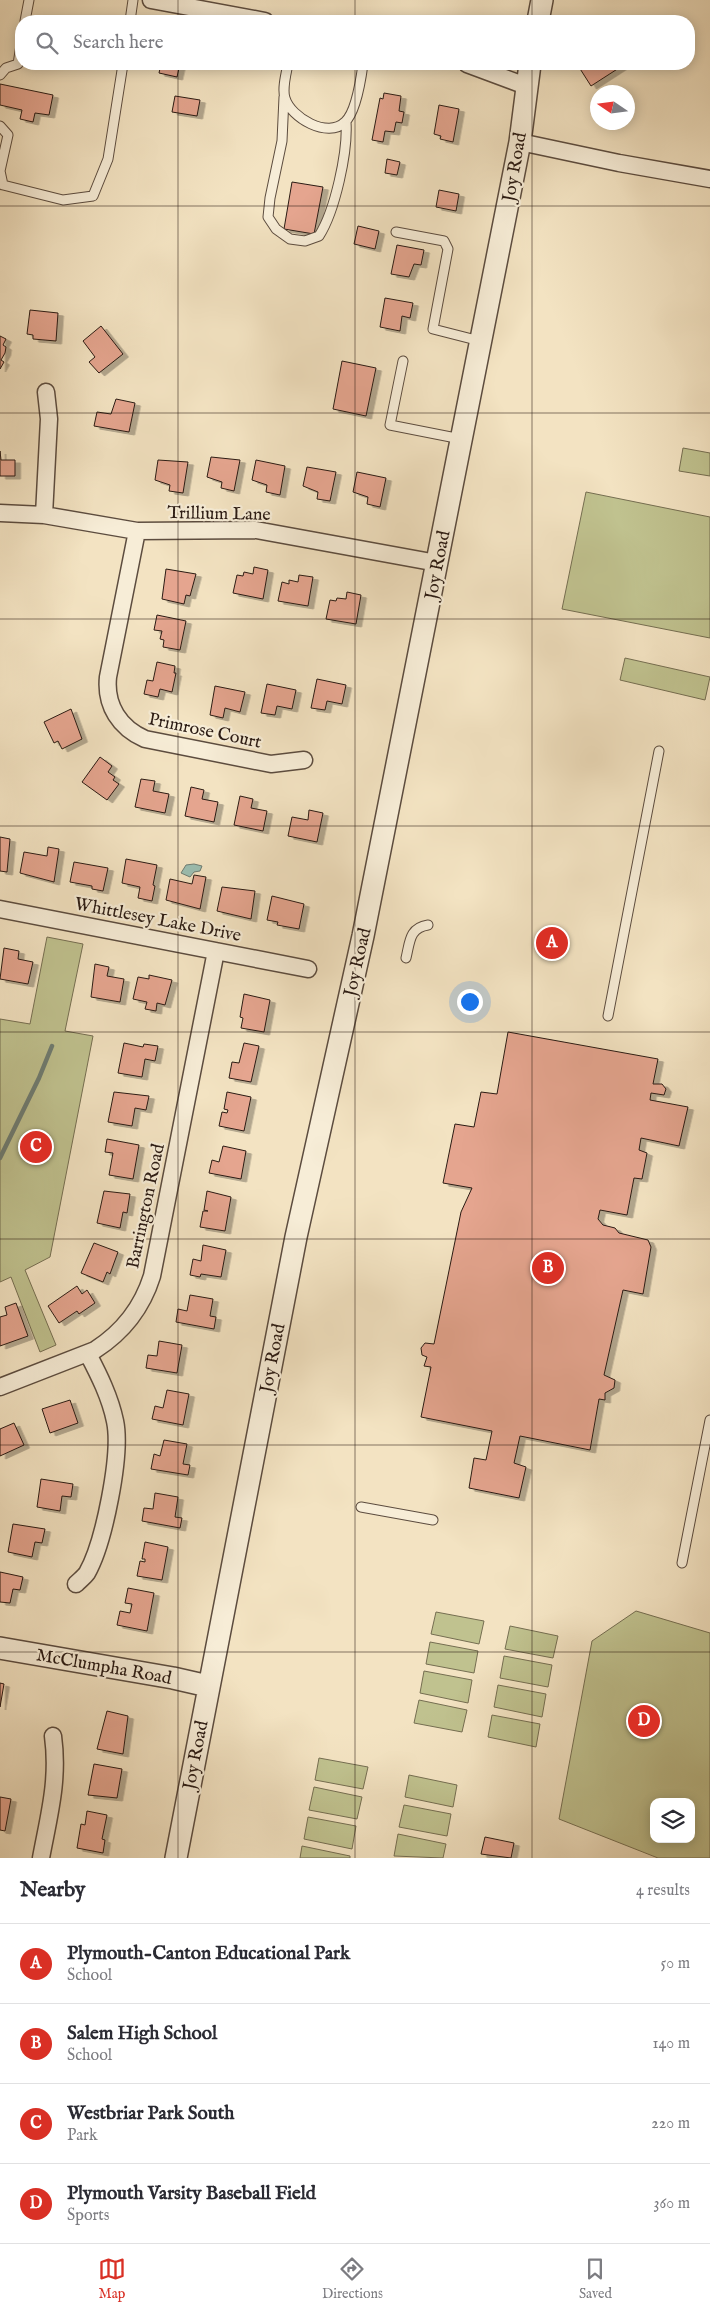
<!DOCTYPE html>
<html lang="en">
<head>
<meta charset="utf-8">
<style>
  :root { --surface:#fff; --page:#f2f2f3; --text:#2b2b33; --muted:#7c7c81; --line:#e1e1e2; --accent:#d93025 }
  body { margin:0; font-family:"IM FELL English",serif; background:var(--page); color:var(--text) }
  .controls { position:absolute; right:15px; bottom:15px; display:grid; overflow:hidden; border-radius:10px; box-shadow:0 2px 12px #0003 }
  .controls button { width:45px; height:45px; display:grid; place-items:center; padding:0; border:0; border-bottom:1px solid var(--line); background:var(--surface); color:var(--text); font:25px sans-serif }
  .compass { position:absolute; left:590px; top:85px; width:45px; height:45px; border-radius:50%; background:var(--surface); box-shadow:0 2px 12px #0003; rotate:283deg }
  .you { position:absolute; left:469px; top:1001px; width:18px; height:18px; margin:-12px; border:4px solid #fff; border-radius:50%; background:#1a73e8; box-shadow:0 0 0 8px #1a73e833 }
  .badge { display:grid; place-items:center; width:32px; height:32px; border-radius:50%; background:var(--accent); color:#fff; font-size:16px; font-weight:700 }
  .pin { position:absolute; translate:-50% -50%; border:2px solid #fff; box-shadow:0 1px 5px #0006 }
  .list { margin:0; padding:0; list-style:none }
  h2 { display:flex; justify-content:space-between; align-items:center; height:65px; margin:0; padding:0 20px; font-size:21px }
  h2 small { font-size:16px; font-weight:400; color:var(--muted) }
  .list li { display:grid; grid-template-columns:32px 1fr auto; gap:15px; align-items:center; box-sizing:border-box; height:80px; padding:0 20px; border-top:1px solid var(--line) }
  .list b { display:block; font-size:19px; white-space:nowrap }
  .list p { margin:0; font-size:16px; white-space:nowrap; color:var(--muted) }
  .list em { font-size:16px; font-style:normal; color:var(--muted) }
  .icon { flex:none; width:28px; height:28px; fill:none; stroke:currentColor; stroke-width:2; stroke-linecap:round; stroke-linejoin:round }
  .map { position:relative; flex:none; width:710px; height:1858px; overflow:hidden }
  .search { position:absolute; background:var(--surface); box-shadow:0 2px 12px #0003; left:15px; right:15px; top:15px; height:55px; display:flex; align-items:center; gap:12px; box-sizing:border-box; padding:0 18px; border-radius:20px; color:var(--muted); font-size:19px }
  .sheet { height:385px; background:var(--surface) }
  nav { display:flex; justify-content:space-around; align-items:center; box-sizing:border-box; height:70px; border-top:1px solid var(--line); background:var(--surface); font-size:14px; color:var(--muted) }
  nav a { display:grid; justify-items:center; gap:2px }
  nav .on { color:var(--accent) }
  .map>svg:first-child { display:block }
</style>
</head>
<body>
<div class="map">
<svg width="710" height="1858" viewBox="0 0 710 1858">
  <defs>
    <filter id="shadow"><feDropShadow dx="5.5" dy="3" stdDeviation="0" flood-color="#0004"/></filter>
  </defs>
  <rect width="100%" height="100%" fill="#f3e3c2"/>
  <filter id="stains"><feTurbulence type="fractalNoise" baseFrequency=".004" numOctaves="4"/><feColorMatrix values="0 0 0 0 .2 0 0 0 0 .09 0 0 0 0 .02 0 0 0 .5 -.17"/></filter>
  <radialGradient id="worn" r=".72"><stop offset=".6" stop-color="#630" stop-opacity="0"/><stop offset="1" stop-color="#630" stop-opacity=".3"/></radialGradient>
  <path fill="#c0c28f" stroke="#756e51" fill-rule="evenodd" d="M683,448L710,453V476L679,471Z
    M586,492L710,517V638L562,609Z
    M625,658L710,677L705,700L620,680Z
    M47,937L83,944L65,1031L93,1036L50,1257L25,1270L56,1345L40,1352L11,1277L0,1282V1019L30,1024Z
    M636,1611L710,1633V1858H658L559,1819L592,1641ZM654,1802H691V1839H654Z
    M436,1612L484,1621L479,1644L431,1634Z
    M510,1626L558,1636L553,1658L505,1649Z
    M430,1642L478,1651L474,1673L426,1664Z
    M504,1656L552,1665L548,1687L500,1678Z
    M424,1671L472,1680L468,1703L420,1693Z
    M498,1685L546,1694L542,1717L494,1707Z
    M419,1700L467,1710L462,1732L414,1723Z
    M492,1715L540,1724L536,1747L488,1737Z
    M319,1758L368,1767L363,1789L315,1780Z
    M409,1775L457,1785L453,1807L405,1797Z
    M314,1787L362,1797L357,1819L309,1810Z
    M404,1805L451,1814L447,1836L399,1827Z
    M308,1817L356,1826L352,1849L304,1839Z
    M398,1834L446,1844L443,1858L394,1856Z
    M302,1846L350,1856V1858H300Z"/>
  <path fill="#9bbeb1" stroke="#6e7c72" d="M194,864L202,866L200,871L194,872L190,877L181,873L186,865Z"/>
  <g fill="none" stroke-linecap="round" stroke-linejoin="round">
    <path stroke="#6e7c72" stroke-width="4.5" d="M0,1158L39,1078L52,1046"/>
  </g>
  <path fill="#e5a58f" stroke="#2a1a13" filter="url(#shadow)" d="M161,64H180L177,77L159,73Z
    M577,64H620L622,66L591,86Z
    M0,84L53,95L49,115L35,113L33,122L20,119L22,110L0,105Z
    M384,93L401,96L399,111L404,112L402,123L396,122L394,132L385,131L383,142L372,140L380,98L383,99Z
    M175,96L200,100L197,116L172,112Z
    M439,105L459,109L453,142L440,139L441,136L434,134Z
    M387,159L400,162L397,175L385,173Z
    M292,182L323,187L314,234L284,229Z
    M439,190L459,194L456,211L436,207Z
    M358,226L379,231L375,249L354,244Z
    M397,245L424,250L421,265L414,264L409,277L391,274Z
    M385,298L413,303L410,318L402,316L400,331L380,327Z
    M30,310L58,313L56,341L33,339V335L27,334Z
    M101,326L123,354L99,373L89,362L95,357L83,341Z
    M0,336L6,339L3,345L6,347L5,353L1,360L4,362L0,369Z
    M342,361L376,368L366,416L333,409Z
    M116,399L135,403L129,432L94,426L97,412L111,414Z
    M0,451L1,460H15V476H0Z
    M211,457L240,460L234,491L221,488L222,482L207,477Z
    M158,460L188,462L183,493L169,491L170,485L155,480Z
    M256,460L285,466L280,495L266,492L267,485L252,480Z
    M307,467L336,472L330,501L317,499L318,492L303,486Z
    M357,472L386,478L380,507L367,504L368,497L353,492Z
    M254,567L268,570L263,599L233,593L237,575L243,576L244,572L253,574Z
    M166,569L196,574L190,596L186,595L184,604L162,599Z
    M299,575L313,577L308,606L278,601L282,582L289,584V580L298,582Z
    M347,592L361,595L356,624L326,619L330,600L336,601L337,598L346,599Z
    M157,615L186,621L180,650L163,647L164,640L160,639L162,631L154,630Z
    M157,662L175,666L174,673H176L172,692L160,689L158,697L144,694L147,680L153,681Z
    M317,679L346,685L342,704L327,701L325,710L311,708Z
    M267,684L296,690L292,709L277,706L275,715L261,713Z
    M215,686L245,692L240,712L225,708L223,718L210,715Z
    M71,709L82,739L62,749L58,741L54,743L44,722Z
    M100,757L112,766L108,772L115,777L113,780L119,784L107,800L82,782Z
    M141,779L155,781L153,791L169,794L165,813L135,807Z
    M191,787L204,790L202,799L218,802L214,822L185,816Z
    M240,796L253,799L251,808L267,811L263,831L234,825Z
    M309,810L323,813L317,842L288,836L292,817L308,820Z
    M0,837L10,839L7,872L0,871Z
    M48,847L59,849L54,882L20,873L24,852L47,856Z
    M126,859L157,865L153,885L155,886L152,901L138,898L140,887L122,883Z
    M74,862L108,868L103,891L92,889V886L70,882Z
    M194,875L206,877L200,909L166,900L170,879L192,884Z
    M222,887L255,891L251,919L217,911Z
    M272,896L304,904L299,929L277,925L278,922L267,920Z
    M4,948L19,951L18,959L33,962L28,984L0,979Z
    M95,964L109,967L107,976L124,979L120,1002L91,997Z
    M149,975L172,980L165,1005L157,1003L156,1011L145,1009L147,1002L133,999L138,977L149,979Z
    M244,994L270,1000L264,1032L241,1028L243,1018L240,1017Z
    M508,1032L658,1059L653,1084H662L666,1089L664,1095L651,1093L650,1100L688,1107L679,1146L641,1138L639,1150L647,1153L642,1179L634,1178L627,1215L600,1210L598,1219L603,1225L615,1228L619,1233L648,1240L651,1247L643,1294L623,1290L604,1375L615,1380L614,1388L605,1393V1400L599,1399L590,1450L520,1436L514,1463L526,1467L519,1498L469,1488L474,1458L486,1460L492,1431L421,1417L431,1367L424,1366L427,1357L422,1355L421,1348L425,1343L434,1344L461,1212L472,1188L443,1183L455,1124L474,1127L481,1092L497,1094Z
    M124,1043L143,1047L144,1044L158,1046L155,1061L145,1059L142,1077L118,1073Z
    M244,1043L259,1046L251,1082L229,1078L232,1062L239,1063Z
    M114,1092L149,1096L146,1110L135,1108L132,1126L108,1122Z
    M227,1092L251,1097L244,1131L219,1126L222,1112L227,1113L228,1110L224,1109Z
    M107,1139L139,1145L133,1179L109,1175L113,1153L105,1152Z
    M223,1146L246,1151L241,1179L209,1173L212,1160L219,1162Z
    M104,1191L130,1194L127,1213L123,1212L120,1228L97,1223Z
    M207,1191L231,1197L225,1231L200,1227L203,1211H208L204,1210Z
    M94,1243L118,1252L110,1274L107,1272L103,1282L81,1273Z
    M203,1245L226,1250L221,1277L201,1274L200,1277L190,1275L193,1259L201,1261Z
    M77,1286L82,1294L87,1290L95,1303L79,1314L77,1311L59,1323L48,1306Z
    M190,1295L213,1299L210,1316L216,1317L214,1329L176,1322L178,1309L187,1311Z
    M16,1303L28,1336L0,1346V1317L7,1315L5,1307Z
    M159,1341L182,1345L177,1373L146,1368L148,1355L157,1356Z
    M167,1390L189,1394L183,1425L152,1419L155,1406L163,1408Z
    M70,1400L78,1423L50,1433L42,1409Z
    M14,1423L24,1445L0,1456V1429Z
    M164,1440L187,1444L183,1464L190,1465L188,1475L151,1469L154,1454L160,1456Z
    M41,1479L73,1484L71,1497L62,1496L60,1511L37,1507Z
    M155,1493L178,1497L175,1517L182,1518L180,1528L142,1521L144,1508L153,1509Z
    M13,1524L45,1529L42,1543L35,1542L32,1557L8,1552Z
    M145,1542L168,1547L162,1580L137,1576L140,1561L145,1562V1559H142Z
    M0,1572L23,1577L20,1590L13,1589L10,1603L0,1602Z
    M128,1588L154,1593L147,1631L117,1625L120,1611L130,1613L132,1604L125,1603Z
    M0,1683L4,1684L0,1707Z
    M107,1711L128,1716L123,1754L97,1749Z
    M94,1764L122,1769L117,1798L88,1795Z
    M0,1797L11,1799L5,1831L0,1830Z
    M87,1811L107,1815L102,1839L105,1840L103,1853L77,1848L81,1824L85,1825Z
    M485,1837L514,1843L511,1858L481,1854Z"/>
  <g fill="none" stroke-linecap="round" stroke-linejoin="round">
    <defs>
      <path id="service" d="M25,21L29,0
        M130,21L133,0
        M288,64C286,74 282,89 285,98C291,118 328,139 345,122C356,112 361,79 363,64
        M0,75L6,68L18,64L21,45
        M284,97L282,141L270,198L268,217L276,229L290,239L305,241L319,236C335,211 348,152 346,122
        M0,126L8,135L0,171L3,185L63,200L93,196L108,159L123,64
        M396,232L444,241L448,249L433,329L480,341
        M403,361L390,425L461,439
        M406,958C410,942 409,928 428,925
        M608,1016L659,751
        M361,1507L433,1520
        M682,1563L710,1420"/>
      <path id="minor" d="M151,0L265,21
        M467,64L526,86
        M520,142L619,163L710,179
        M0,513L44,515L137,531L256,530L437,563
        M44,515L49,419L46,392
        M137,531L108,677C105,706 120,728 145,739L271,764L304,760
        M0,909L308,969
        M0,1387L95,1350C123,1332 142,1308 152,1276L216,951
        M76,1584C80,1580 84,1577 87,1573C104,1543 122,1454 115,1421C110,1397 99,1375 88,1354
        M41,1858C49,1815 59,1780 53,1736"/>
      <path id="tertiary" d="M538,21L542,0
        M0,1648L173,1678L208,1686
        M176,1858L296,1237L363,936L520,142L530,64"/>
    </defs>
    <use href="#service" stroke="#5c4c3f" stroke-width="11"/>
    <use href="#minor" stroke="#5c4c3f" stroke-width="19"/>
    <use href="#tertiary" stroke="#5c4c3f" stroke-width="24"/>
    <use href="#service" stroke="#f7edd7" stroke-width="9"/>
    <use href="#minor" stroke="#f7edd7" stroke-width="16"/>
    <use href="#tertiary" stroke="#f7edd7" stroke-width="21"/>
  </g>
  <path fill="none" stroke="#2a1a13" stroke-width="1" stroke-opacity="0.55" d="M178,0V21M355,0V21M532,0V21M178,64V1858M355,64V1858M532,64V1858M0,206H710M0,413H710M0,619H710M0,826H710M0,1032H710M0,1239H710M0,1445H710M0,1652H710"/>
  <g text-anchor="middle" stroke-width="4.5" stroke-linejoin="round" paint-order="stroke">
    <g font-size="18" fill="#2a1a13" stroke="#f7edd7">
      <text transform="translate(514 167) rotate(-80)" y="6">Joy Road</text>
      <text transform="translate(219 513) rotate(1)" y="6">Trillium Lane</text>
      <text transform="translate(437 565) rotate(-79)" y="6">Joy Road</text>
      <text transform="translate(205 730) rotate(12)" y="6">Primrose Court</text>
      <text transform="translate(158 919) rotate(11)" y="6">Whittlesey Lake Drive</text>
      <text transform="translate(357 962) rotate(-77)" y="6">Joy Road</text>
      <text transform="translate(145 1206) rotate(-78)" y="6">Barrington Road</text>
      <text transform="translate(272 1358) rotate(-79)" y="6">Joy Road</text>
      <text transform="translate(104 1666) rotate(10)" y="6">McClumpha Road</text>
      <text transform="translate(195 1755) rotate(-79)" y="6">Joy Road</text>
    </g>
  </g>
  <rect width="100%" height="100%" filter="url(#stains)"/>
  <rect width="100%" height="100%" fill="url(#worn)"/>
</svg>
<div class="controls">
<button><svg class="icon" aria-label="layers" viewBox="0 0 24 24"><path d="M12 4l9 5-9 5-9-5zM3 14l9 5 9-5"/></svg></button>
</div>
<svg class="compass" viewBox="-18 -18 36 36"><path d="M0-13l5 13h-10z" fill="#e53935"/><path d="M0 13l5-13h-10z" fill="#7c7c81"/></svg>
<div class="you"></div>
<div class="pin badge" style="left:552px;top:943px">A</div>
<div class="pin badge" style="left:548px;top:1268px">B</div>
<div class="pin badge" style="left:36px;top:1147px">C</div>
<div class="pin badge" style="left:644px;top:1721px">D</div>
<div class="search"><svg class="icon" aria-label="search" viewBox="0 0 24 24"><circle cx="10" cy="10" r="6"/><path d="M15 15l6 6"/></svg>Search here</div>
</div>
<section class="sheet">
<h2>Nearby<small>4 results</small></h2>
<ul class="list">
<li><span class="badge">A</span><div><b>Plymouth-Canton Educational Park</b><p>School</p></div><em>50 m</em></li>
<li><span class="badge">B</span><div><b>Salem High School</b><p>School</p></div><em>140 m</em></li>
<li><span class="badge">C</span><div><b>Westbriar Park South</b><p>Park</p></div><em>220 m</em></li>
<li><span class="badge">D</span><div><b>Plymouth Varsity Baseball Field</b><p>Sports</p></div><em>360 m</em></li>
</ul>
</section>
<nav>
<a class="on"><svg class="icon" aria-label="map" viewBox="0 0 24 24"><path d="M3 6l6-2 6 2 6-2v14l-6 2-6-2-6 2zM9 4v14M15 6v14"/></svg>Map</a>
<a><svg class="icon" aria-label="directions" viewBox="0 0 24 24"><path d="M12 3l9 9-9 9-9-9zM9 14v-3h6M13 9l2 2-2 2"/></svg>Directions</a>
<a><svg class="icon" aria-label="saved" viewBox="0 0 24 24"><path d="M7 4h10v16l-5-4-5 4z"/></svg>Saved</a>
</nav>
</body>
</html>
